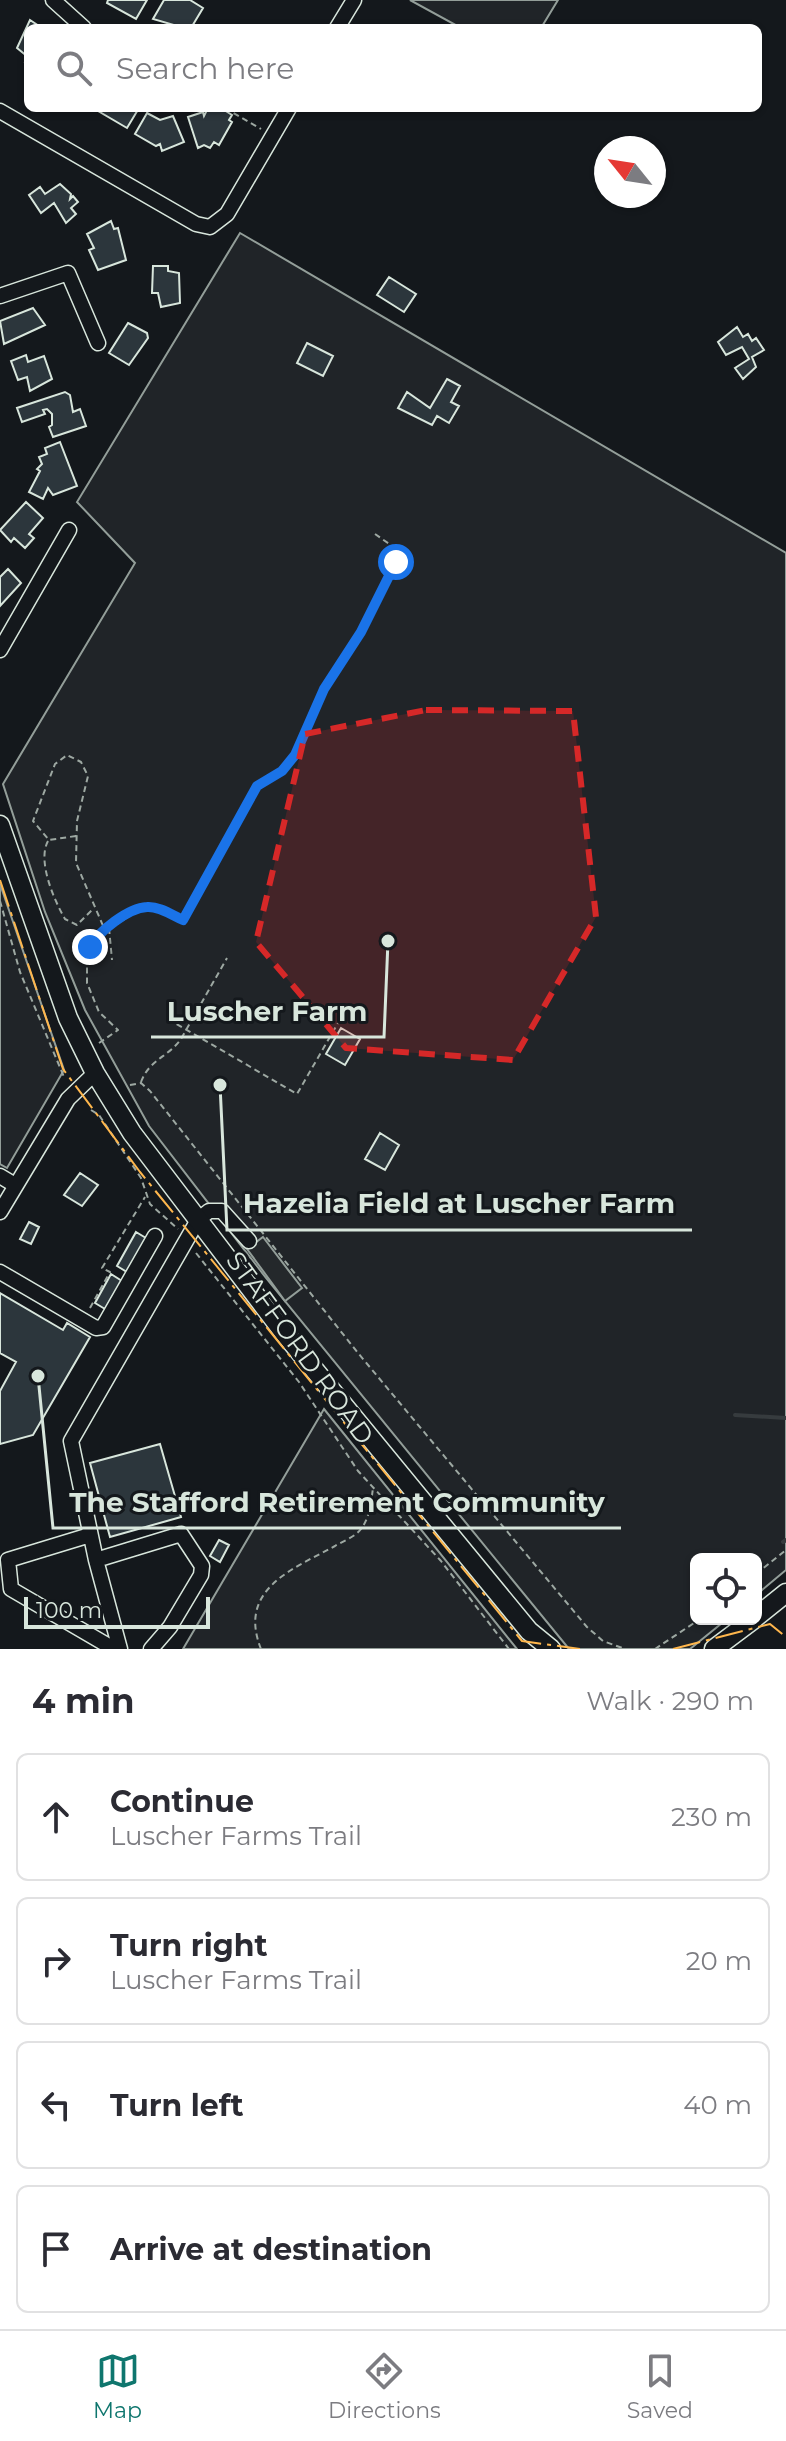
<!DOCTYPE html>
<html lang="en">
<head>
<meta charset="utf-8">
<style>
  :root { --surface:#fff; --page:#f2f2f3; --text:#2b2b33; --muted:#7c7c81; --line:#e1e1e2; --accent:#0f766e }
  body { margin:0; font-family:Montserrat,sans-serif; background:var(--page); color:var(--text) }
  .controls { position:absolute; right:24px; bottom:24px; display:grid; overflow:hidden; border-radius:12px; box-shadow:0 2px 6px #0004 }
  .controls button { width:72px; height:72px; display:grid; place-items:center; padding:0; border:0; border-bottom:2px solid var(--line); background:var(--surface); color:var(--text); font:40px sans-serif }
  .compass { position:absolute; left:594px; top:136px; width:72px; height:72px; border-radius:50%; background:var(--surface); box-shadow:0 2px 6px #0004; rotate:300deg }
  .scale { position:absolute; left:24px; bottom:20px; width:186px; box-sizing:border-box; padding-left:8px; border:4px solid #d8e6dc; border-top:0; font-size:22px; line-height:28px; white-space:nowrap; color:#d8e6dc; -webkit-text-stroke:6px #14181c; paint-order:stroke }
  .stop { position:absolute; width:24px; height:24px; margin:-18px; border:6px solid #1a73e8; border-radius:50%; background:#fff }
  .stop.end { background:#1a73e8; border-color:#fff; box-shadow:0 2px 8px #0008 }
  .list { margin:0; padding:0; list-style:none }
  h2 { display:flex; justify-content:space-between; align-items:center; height:104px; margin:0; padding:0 32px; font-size:34px }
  h2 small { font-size:26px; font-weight:400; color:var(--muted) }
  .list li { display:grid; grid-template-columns:52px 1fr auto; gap:24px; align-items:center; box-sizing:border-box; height:128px; margin:0 16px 16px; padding:0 16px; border:2px solid var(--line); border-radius:12px }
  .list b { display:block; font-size:30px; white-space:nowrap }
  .list p { margin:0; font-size:26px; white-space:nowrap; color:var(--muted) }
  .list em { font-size:26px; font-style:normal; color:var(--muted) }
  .icon { flex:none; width:44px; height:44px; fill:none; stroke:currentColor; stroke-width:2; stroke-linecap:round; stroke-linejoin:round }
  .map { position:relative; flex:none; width:786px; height:1649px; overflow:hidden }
  .search { position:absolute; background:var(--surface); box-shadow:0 2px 6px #0004; left:24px; right:24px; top:24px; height:88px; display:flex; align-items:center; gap:20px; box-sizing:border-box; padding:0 28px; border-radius:12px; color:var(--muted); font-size:30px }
  .sheet { height:680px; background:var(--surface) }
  nav { display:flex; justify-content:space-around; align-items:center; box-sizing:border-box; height:112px; border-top:2px solid var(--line); background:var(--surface); font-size:22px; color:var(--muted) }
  nav a { display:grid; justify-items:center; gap:4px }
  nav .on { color:var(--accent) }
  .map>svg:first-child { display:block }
</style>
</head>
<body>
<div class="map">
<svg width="786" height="1649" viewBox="0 0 786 1649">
  <rect width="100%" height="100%" fill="#14181c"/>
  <path fill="#202428" stroke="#939e99" stroke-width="2" d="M410,0H558L541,28H461Z
    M240,233L786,553V1570L756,1595V1559H696V1619H727L690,1649H569L266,1278L149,1126L85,1010L45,912L3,784L135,563L77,502Z
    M0,884L64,1070L7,1168L0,1164Z
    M324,1409L517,1649H183Z"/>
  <path fill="#24282b" stroke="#939e99" stroke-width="2" d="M263,1237L302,1288L285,1301L247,1249Z"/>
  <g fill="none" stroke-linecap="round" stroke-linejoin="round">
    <path stroke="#363b3e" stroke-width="4" d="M735,1415L786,1418
      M783,1542L786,1540"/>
  </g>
  <path fill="#2c363c" stroke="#d8e6dc" stroke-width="2" d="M108,0H147L136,19L107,3Z
    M164,0H190L203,8L191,28H184L153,19Z
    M30,20L42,28H28V64L25,62L28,57L17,48Z
    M93,108H139L127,128Z
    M208,108H221L232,115L229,120L232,122L219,145L214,142L210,148L204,145L198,148L188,117L203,112L204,116Z
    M147,113L160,120L173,116L184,142L162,151L160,144L156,146L135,134Z
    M60,184L71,194L70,199L73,196L78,202L71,208L76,214L66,223L54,203L41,213L29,195L40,187L45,194Z
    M111,221L114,229L118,228L126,260L98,270L89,250L94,248L87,234Z
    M153,266H168V271L179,273L180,303L161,307L158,293H152Z
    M389,277L416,294L404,312L377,295Z
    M33,308L45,325L4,344L0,321Z
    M128,323L147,333L148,338L129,365L109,353Z
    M737,327L743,337L748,334L752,341L756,338L764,350L752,357L756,367L743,379L735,368L749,359L742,347L726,355L718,342Z
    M307,343L333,356L323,376L297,363Z
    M26,355L28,362L44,356L52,379L30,391L27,377L18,380L11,361Z
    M447,379L460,386L451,402L459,406L449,423L437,416L432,425L398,408L407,392L430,408Z
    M65,392L70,395L73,412L80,409L86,426L53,437L49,427L52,425V414L47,409L43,410L45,414L22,422L17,408Z
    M60,442L77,486L53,495L48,488L43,499L29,492L40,471L37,469L42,464L39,457L47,454L45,448Z
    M26,502L43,518L29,534L34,538L25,548L14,538L11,542L0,530Z
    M8,569L21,583L0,606V577Z
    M341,1028L360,1039L345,1065L326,1054Z
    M380,1133L399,1145L385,1170L365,1159Z
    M80,1173L98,1185L82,1206L64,1195Z
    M29,1222L39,1227L31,1244L20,1239Z
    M136,1232L146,1238L127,1272L117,1266Z
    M111,1274L122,1281L105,1309L95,1303Z
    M0,1293L63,1330L67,1323L90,1337L33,1435L0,1444V1391L16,1362L0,1353Z
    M160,1444L181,1517L110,1537L90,1463Z
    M219,1540L229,1545L220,1562L210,1556Z"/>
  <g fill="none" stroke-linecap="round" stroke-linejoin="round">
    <defs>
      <path id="minor" d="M53,0L84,28
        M337,28L354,0
        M0,111L196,224L210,227L227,214L289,108
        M0,296L68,273L98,343
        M0,650L69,530
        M0,1176L15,1185
        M0,1212L68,1099L95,1073
        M0,1272L96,1328L103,1327L155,1236
        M90,1535L8,1560L11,1589L114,1649
        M96,1560L120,1649
        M151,1649L170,1627L201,1575L202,1566L181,1534L96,1560L71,1441L198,1220L209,1211H222L249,1241"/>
      <path id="major" d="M0,825L68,1018L95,1073L132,1133L285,1334L529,1631L551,1649
        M756,1617L786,1593
        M714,1649L754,1619"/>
    </defs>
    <use href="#minor" stroke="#d8e6dc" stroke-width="17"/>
    <use href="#major" stroke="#d8e6dc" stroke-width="21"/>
    <path stroke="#9da8a2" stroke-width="2" stroke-dasharray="6 4" stroke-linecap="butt" d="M225,108L261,129
      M76,836L49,840L33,821L55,764L67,755L81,762L88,776L77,821L76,863L104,928
      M48,841C37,861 54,900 65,919L77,925L94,908
      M0,901L20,972L64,1077
      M109,928L112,960
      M168,1019L297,1094L338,1023
      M99,1043L118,1030L99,1012L87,983V956L95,938L142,908L158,909L183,920L257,786L282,771L295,755L324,689L361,632L396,562L395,548L375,534
      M141,1082C149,1060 168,1057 181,1039L227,958
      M130,1085L141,1083L150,1091L358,1353L587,1627L603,1641L625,1649
      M91,1110L99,1115L141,1178L150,1204L178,1229
      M196,1253L299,1382L358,1471L441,1561L509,1649
      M90,1308L110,1272L102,1268L145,1197
      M756,1574L786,1550
      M261,1649C237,1589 293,1569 335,1546C343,1541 355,1537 361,1529C370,1517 371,1502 373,1488
      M655,1649L700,1619"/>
    <use href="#minor" stroke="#14181c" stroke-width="14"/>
    <use href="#major" stroke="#14181c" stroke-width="18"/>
    <path stroke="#ffb74d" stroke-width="2" stroke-dasharray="28 6 4 6" stroke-linecap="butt" d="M0,880L63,1069L140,1172L522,1641L580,1649
      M673,1649L770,1624L786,1637"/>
  </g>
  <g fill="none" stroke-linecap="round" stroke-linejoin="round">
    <path stroke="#1a73e8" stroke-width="10" d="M90,947C99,931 128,908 147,907C159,906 172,915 183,920L257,786L282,771L295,755L324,689L361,632L396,562"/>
  </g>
  <path fill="#d62828" fill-opacity="0.2" stroke="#d62828" stroke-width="6" stroke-dasharray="16 10" stroke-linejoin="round" d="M426,710L573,711L596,917L513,1060L346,1048L256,942L305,734Z"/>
  <g text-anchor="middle" stroke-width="6" stroke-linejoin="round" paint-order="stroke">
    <g font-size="26" fill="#d8e6dc" stroke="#14181c">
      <text transform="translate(300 1348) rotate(54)" y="9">STAFFORD ROAD</text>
    </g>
  </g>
  <path fill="none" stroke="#d8e6dc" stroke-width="3" d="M388 941L384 1037H151M220 1085L227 1230H692M38 1376L53 1528H621"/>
  <g fill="#d8e6dc" stroke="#14181c" stroke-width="3">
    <circle cx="388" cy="941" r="8"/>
    <circle cx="220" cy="1085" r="8"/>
    <circle cx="38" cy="1376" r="8"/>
  </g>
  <g font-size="28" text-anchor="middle" font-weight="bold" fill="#d8e6dc" stroke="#14181c" stroke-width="6" stroke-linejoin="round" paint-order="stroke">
    <text x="267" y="1021">Luscher Farm</text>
    <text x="459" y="1213">Hazelia Field at Luscher Farm</text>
    <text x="337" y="1512">The Stafford Retirement Community</text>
  </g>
</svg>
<div class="controls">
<button><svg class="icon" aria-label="locate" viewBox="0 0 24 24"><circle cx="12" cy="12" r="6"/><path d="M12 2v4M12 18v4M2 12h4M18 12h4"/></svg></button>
</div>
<svg class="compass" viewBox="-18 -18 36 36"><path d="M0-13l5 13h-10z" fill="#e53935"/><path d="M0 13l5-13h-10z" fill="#7c7c81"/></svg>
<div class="scale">100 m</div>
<div class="stop" style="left:396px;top:562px"></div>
<div class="stop end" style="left:90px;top:947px"></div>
<div class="search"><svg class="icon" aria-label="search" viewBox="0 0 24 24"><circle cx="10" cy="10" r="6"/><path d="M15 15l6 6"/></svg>Search here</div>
</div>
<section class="sheet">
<h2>4 min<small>Walk · 290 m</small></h2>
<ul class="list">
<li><svg class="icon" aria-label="ahead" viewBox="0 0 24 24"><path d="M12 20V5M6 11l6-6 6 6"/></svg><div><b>Continue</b><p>Luscher Farms Trail</p></div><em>230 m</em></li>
<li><svg class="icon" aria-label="right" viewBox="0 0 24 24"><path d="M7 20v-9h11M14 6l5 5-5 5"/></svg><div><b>Turn right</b><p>Luscher Farms Trail</p></div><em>20 m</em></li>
<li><svg class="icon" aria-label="left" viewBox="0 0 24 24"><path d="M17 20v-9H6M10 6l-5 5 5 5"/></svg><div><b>Turn left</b></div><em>40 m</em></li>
<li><svg class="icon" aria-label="arrive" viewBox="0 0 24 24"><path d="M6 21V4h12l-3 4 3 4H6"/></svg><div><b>Arrive at destination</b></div></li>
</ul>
</section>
<nav>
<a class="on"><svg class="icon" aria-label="map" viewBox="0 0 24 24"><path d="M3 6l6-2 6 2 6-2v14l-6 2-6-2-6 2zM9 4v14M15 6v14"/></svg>Map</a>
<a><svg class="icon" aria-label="directions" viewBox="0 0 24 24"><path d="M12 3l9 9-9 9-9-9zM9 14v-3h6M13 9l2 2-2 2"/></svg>Directions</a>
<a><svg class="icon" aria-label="saved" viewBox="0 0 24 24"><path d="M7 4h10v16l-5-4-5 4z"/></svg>Saved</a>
</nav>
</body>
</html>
